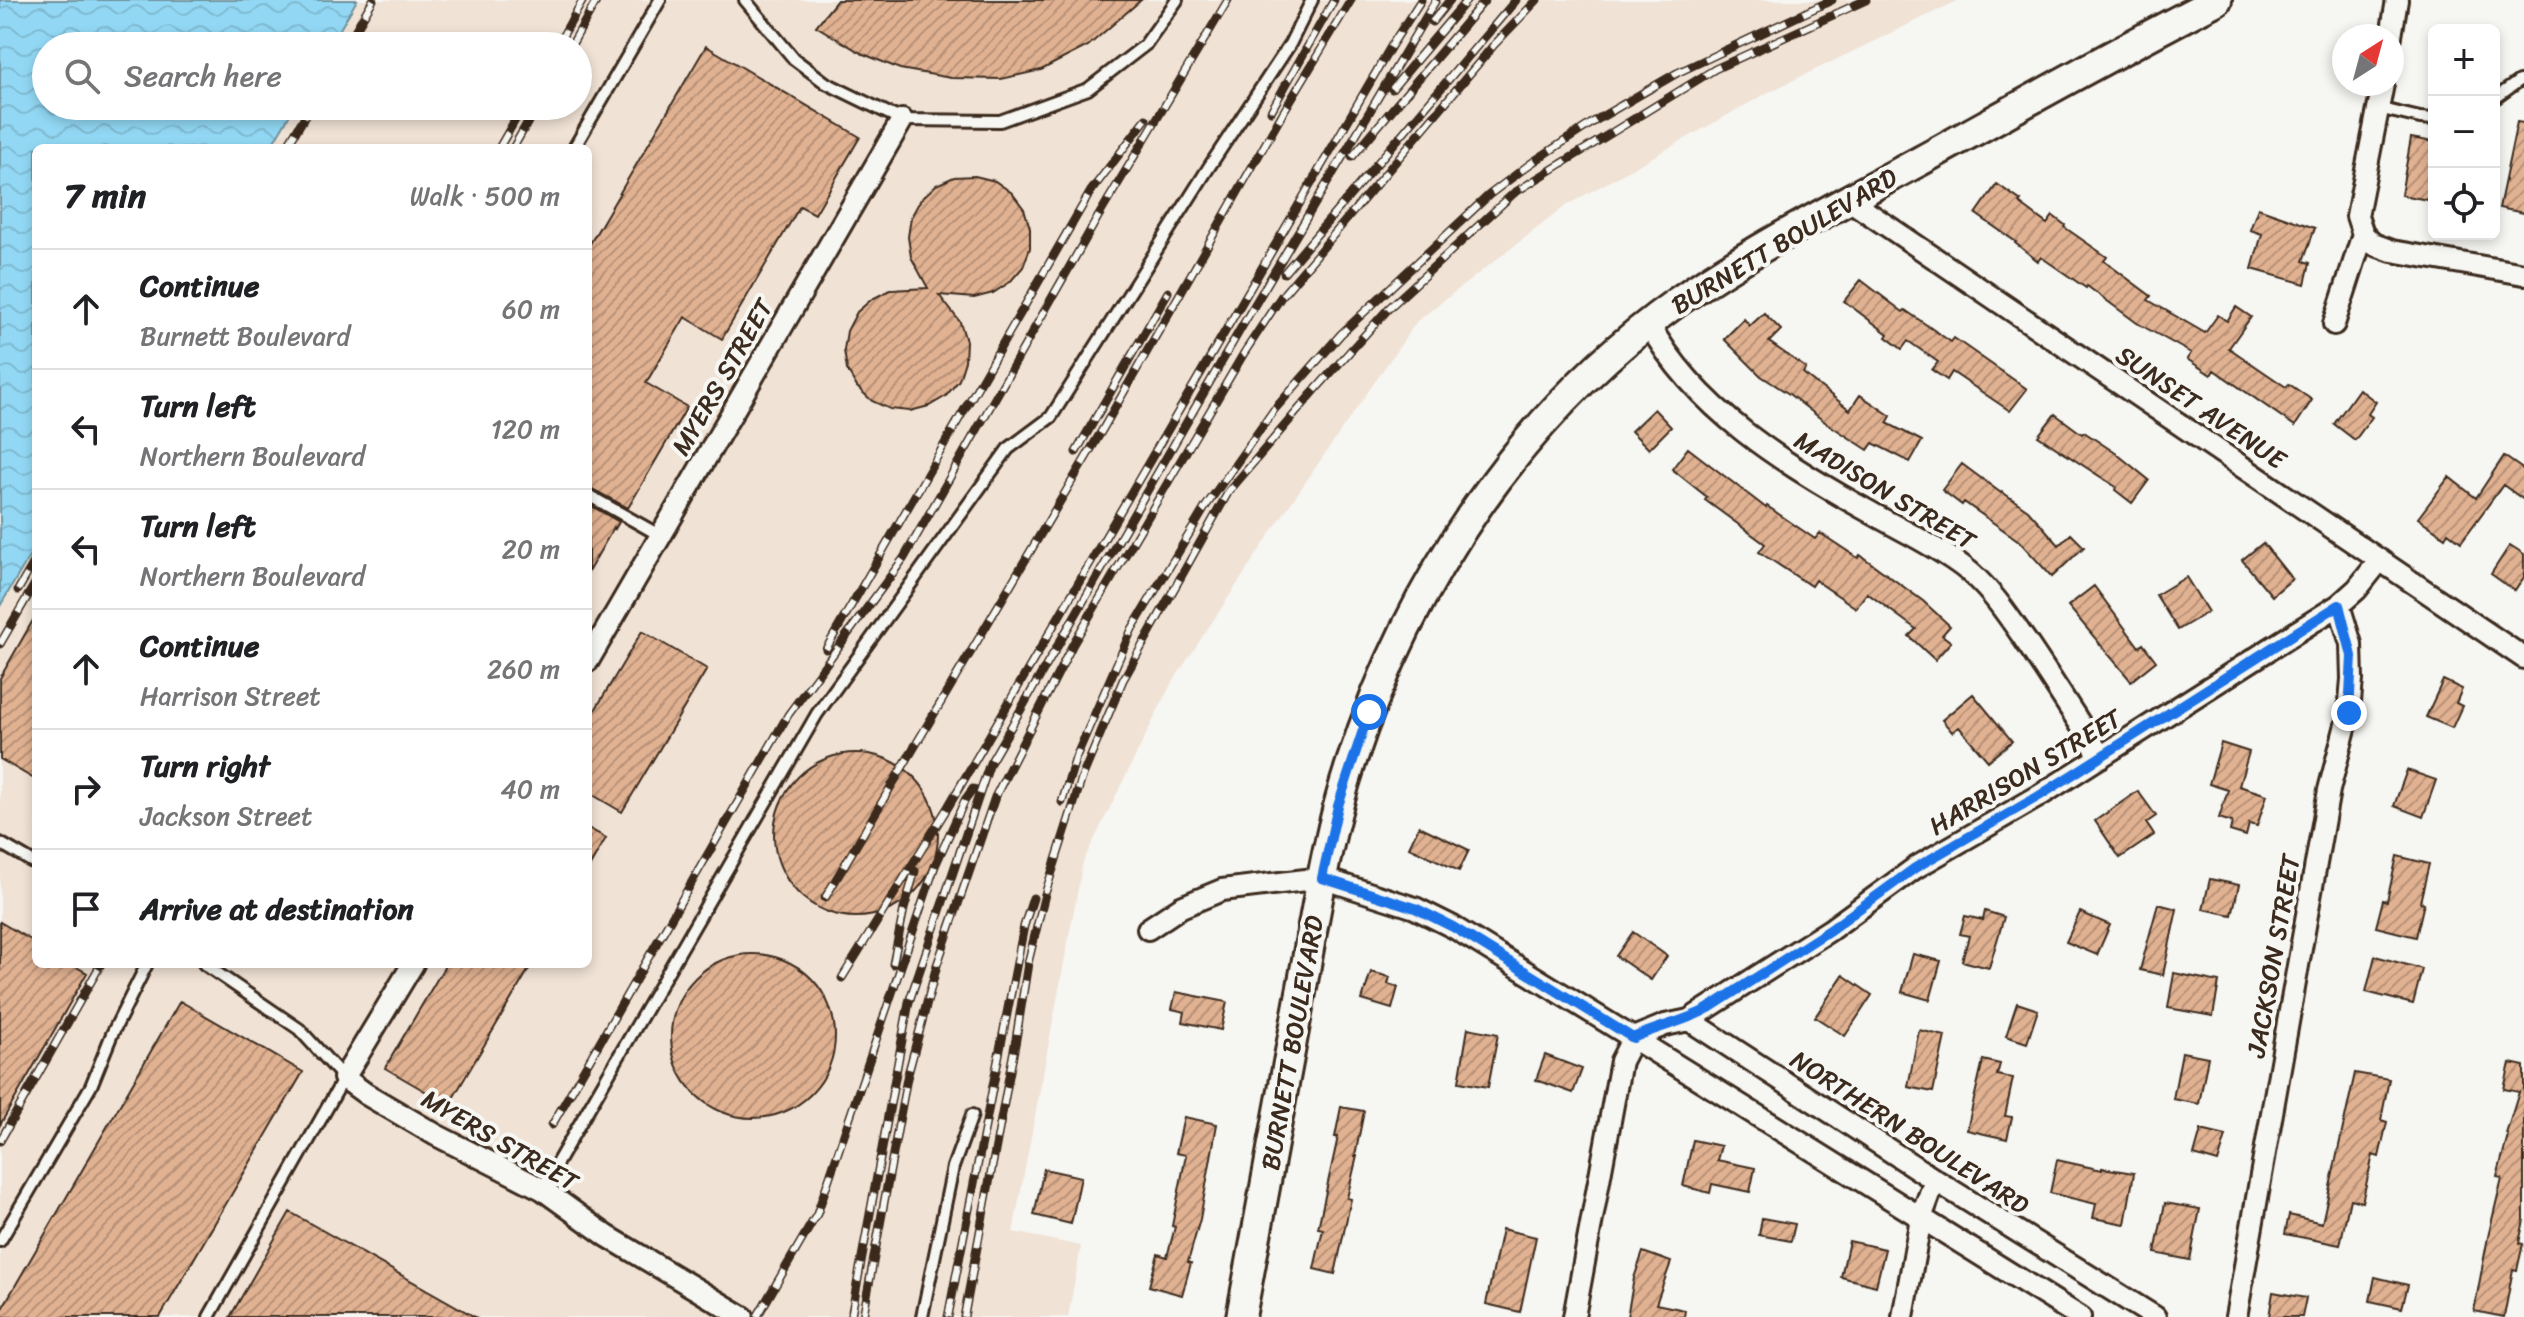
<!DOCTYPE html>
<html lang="en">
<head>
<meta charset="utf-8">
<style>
  :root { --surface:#fff; --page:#f6f6f6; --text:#202124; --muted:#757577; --line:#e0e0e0 }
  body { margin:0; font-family:Sriracha,sans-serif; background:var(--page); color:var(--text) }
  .controls { position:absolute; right:24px; top:24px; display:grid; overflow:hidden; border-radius:12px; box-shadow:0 4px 12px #0003 }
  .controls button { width:72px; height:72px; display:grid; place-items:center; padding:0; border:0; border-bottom:2px solid var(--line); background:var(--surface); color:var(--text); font:40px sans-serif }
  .compass { position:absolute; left:2332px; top:24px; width:72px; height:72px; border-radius:50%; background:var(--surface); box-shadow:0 4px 12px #0003; rotate:36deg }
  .stop { position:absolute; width:24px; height:24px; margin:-18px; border:6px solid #1a73e8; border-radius:50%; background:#fff }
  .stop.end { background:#1a73e8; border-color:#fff; box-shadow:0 2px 8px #0008 }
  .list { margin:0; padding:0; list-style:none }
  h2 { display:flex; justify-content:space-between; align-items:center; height:104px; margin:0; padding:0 32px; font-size:34px }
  h2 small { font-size:26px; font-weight:400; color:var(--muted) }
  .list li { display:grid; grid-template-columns:52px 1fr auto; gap:24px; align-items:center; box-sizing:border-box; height:120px; padding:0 32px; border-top:2px solid var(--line) }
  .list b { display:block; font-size:30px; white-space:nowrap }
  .list p { margin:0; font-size:26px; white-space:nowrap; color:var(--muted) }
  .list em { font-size:26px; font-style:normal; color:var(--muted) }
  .icon { flex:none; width:44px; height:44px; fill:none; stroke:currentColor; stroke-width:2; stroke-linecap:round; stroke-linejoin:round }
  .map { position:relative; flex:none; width:2524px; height:1317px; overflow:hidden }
  .search { position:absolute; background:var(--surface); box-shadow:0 4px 12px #0003; left:32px; top:32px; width:560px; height:88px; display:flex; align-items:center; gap:20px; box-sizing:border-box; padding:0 28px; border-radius:44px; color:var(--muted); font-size:30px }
  .panel { position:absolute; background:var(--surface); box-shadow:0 4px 12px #0003; left:32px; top:144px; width:560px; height:824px; border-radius:12px }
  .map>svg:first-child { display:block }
</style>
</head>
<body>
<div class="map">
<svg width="2524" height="1317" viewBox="0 0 2524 1317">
  <defs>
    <pattern id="water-waves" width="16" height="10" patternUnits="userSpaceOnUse" patternTransform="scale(2)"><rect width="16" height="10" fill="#92d8f4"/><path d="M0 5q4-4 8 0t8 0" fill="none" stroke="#7fbad1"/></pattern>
    <pattern id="building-hatch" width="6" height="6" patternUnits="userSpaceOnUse" patternTransform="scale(2)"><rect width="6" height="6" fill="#e1b292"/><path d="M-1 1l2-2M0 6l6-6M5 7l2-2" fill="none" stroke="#b89177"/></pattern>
  </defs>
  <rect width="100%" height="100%" fill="#f6f6f2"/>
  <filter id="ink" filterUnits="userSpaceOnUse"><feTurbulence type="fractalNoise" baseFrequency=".0125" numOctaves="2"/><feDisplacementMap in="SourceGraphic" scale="16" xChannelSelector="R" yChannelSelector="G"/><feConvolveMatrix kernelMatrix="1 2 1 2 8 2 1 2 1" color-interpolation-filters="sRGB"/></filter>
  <g filter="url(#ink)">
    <path fill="#f0e2d5" d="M357,0H1959L1767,93L1567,205L1417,321L1284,513L1170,686L1083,862L1013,1232L1081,1246L1068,1317H0V606L36,545V964H588V148H270L295,106H578V46H330Z"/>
    <path fill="url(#water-waves)" stroke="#6f929e" stroke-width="2" d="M0,0H357L330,46H46V106H295L270,148H36V545L0,606Z"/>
    <path fill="url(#building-hatch)" stroke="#3b2a1e" stroke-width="2" d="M837,0H1141L1088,46L1041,70L1001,79L951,78L900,69L861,53L816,26Z
      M706,46L860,137L815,214L800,206L722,339L685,317L646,383L687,407L628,508L588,487V247Z
      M2517,122L2524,123V213L2499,208Z
      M2411,138L2434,142V167L2428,200L2401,195Z
      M975,176L995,181L1012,193L1024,209L1030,228V248L1023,267L1010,282L993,293L974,298L939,295L960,322L966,341L965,361L959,380L946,396L929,406L910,411L890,409L872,401L857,387L847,370L844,350L847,331L857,312L872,299L890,290L928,288L911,257L908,237L911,217L921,199L936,185L954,177Z
      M1997,184L2021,201L2019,203L2047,224L2053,216L2065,225L2064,227L2107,257L2104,261L2151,296L2148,300L2205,333L2218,315L2227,321L2236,307L2251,317L2229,348L2286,387L2289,384L2312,400L2295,426L2214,370L2211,375L2187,359L2191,353L2137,323L2087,286L2086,288L2041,257L2038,261L2015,243L2016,242L1976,214Z
      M2258,208L2315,228L2303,261L2310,263L2305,284L2252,269L2262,234L2250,230Z
      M1861,280L1903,312L1905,310L1951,342L1954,338L2027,389L2010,411L1952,372L1947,380L1932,370L1938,362L1908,341L1902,349L1886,337L1888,334L1844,301Z
      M1764,313L1781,330L1769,342L1806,368L1803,373L1850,410L1860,395L1891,416L1887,423L1922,441L1910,462L1873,443L1868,450L1825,422L1789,394L1761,376L1724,339L1744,319L1750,326Z
      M2359,389L2376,402L2368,414L2372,417L2355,440L2334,424Z
      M1654,409L1671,427L1649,449L1631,431Z
      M2055,414L2082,434L2084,432L2117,454L2149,480L2132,503L2115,490L2116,487L2038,436Z
      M1688,448L1766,508L1767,506L1815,539L1820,533L1858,558L1860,555L1923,601L1950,626L1942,635L1951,642L1935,660L1909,636L1916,629L1867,593L1856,608L1815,580L1811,586L1759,552L1765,544L1705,500L1707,497L1672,469Z
      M2504,456L2524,470V500L2503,485L2461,542L2448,532L2445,537L2418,518L2449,477L2476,498Z
      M1962,464L2001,493L2002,492L2028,510L2059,545L2071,534L2084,547L2052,577L2019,541L1964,502L1962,505L1942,490Z
      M588,504L619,522L615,529L614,527L588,572Z
      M2263,543L2292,579L2272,596L2242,560Z
      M2510,545L2524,554V577L2515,591L2491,574Z
      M2186,577L2208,612L2178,630L2156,595Z
      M2094,586L2139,647L2143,644L2156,661L2131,681L2068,606Z
      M36,615V780L0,759V678Z
      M642,631L707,669L622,812L588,792V722Z
      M2443,680L2462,689L2456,703L2462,706L2452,728L2426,717Z
      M1973,694L2012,741L1988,761L1959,727L1952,732L1942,720Z
      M2221,743L2249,752L2239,786L2267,795L2257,826L2249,824L2246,836L2230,831L2232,822L2219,818L2228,790L2209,784Z
      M774 835a82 82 0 1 1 164 0a82 82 0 1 1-164 0Z
      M2407,770L2436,780L2423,817L2394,806Z
      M2138,791L2156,816L2146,823L2154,835L2120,858L2095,821Z
      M1419,826L1469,850L1459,871L1409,847Z
      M588,828L606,838L588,869Z
      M2397,856L2429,864L2420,902L2424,903L2416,937L2376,927L2383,900L2387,901Z
      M2210,879L2239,885L2232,915L2203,909Z
      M2158,904L2177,909L2163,975L2140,970Z
      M1985,911L2004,917L1989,968L1962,961L1969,936L1960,934L1965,916L1983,920Z
      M2080,912L2110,925L2097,955L2066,942Z
      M0,922L36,943V964H71L87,973L0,1125Z
      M1633,932L1667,956L1651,980L1616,956Z
      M671 1036a82 82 0 1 1 164 0a82 82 0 1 1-164 0Z
      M1913,954L1941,961L1930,1000L1902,992Z
      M2375,956L2422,969L2413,1004L2366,992Z
      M446,964H532L449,1105L385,1068Z
      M1371,972L1390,977L1388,984L1398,987L1392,1009L1362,1000Z
      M2174,973L2219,982L2213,1016L2168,1008Z
      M1843,975L1872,995L1845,1036L1815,1017Z
      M1176,992L1227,1002L1221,1030L1183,1022L1185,1012L1172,1009Z
      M180,1001L303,1072L160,1317H0V1312Z
      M2017,1003L2038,1010L2027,1043L2006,1036Z
      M1468,1028L1498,1034L1488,1087L1459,1082Z
      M1919,1030L1945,1036L1933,1092L1908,1087Z
      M2182,1052L2208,1057L2199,1104L2173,1099Z
      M1545,1055L1582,1069L1573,1093L1536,1080Z
      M1983,1060L2000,1064L1997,1075L2013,1078L2005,1116L2012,1117L2007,1139L1967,1130Z
      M2510,1063L2524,1066V1220L2519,1243L2523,1244L2517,1270L2513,1269L2504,1317L2474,1311L2488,1237L2502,1178L2497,1177L2508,1135L2506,1134L2519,1092L2504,1089Z
      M2355,1073L2389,1079L2381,1120L2387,1122L2379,1157L2373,1155L2362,1202L2350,1199L2340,1245L2285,1234L2289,1215L2322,1223Z
      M1341,1107L1364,1111L1355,1156H1357L1347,1198L1351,1199L1335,1274L1314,1269L1323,1229L1318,1228L1338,1137H1335Z
      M1184,1117L1217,1124L1200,1219L1188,1262L1191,1263L1182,1295L1149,1286L1158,1254L1167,1257L1175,1227L1172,1226L1186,1155L1176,1153Z
      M2201,1130L2226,1136L2218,1162L2194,1155Z
      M1693,1140L1721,1146L1717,1160L1755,1168L1750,1192L1712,1184L1710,1193L1683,1186Z
      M2057,1160L2102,1170V1168L2134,1173L2125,1224L2093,1218L2096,1204L2050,1193Z
      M1044,1169L1081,1177L1071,1224L1034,1215Z
      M2165,1203L2200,1209L2190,1260L2155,1253Z
      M290,1212L475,1317H230Z
      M1762,1218L1795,1224L1791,1241L1759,1235Z
      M1502,1229L1536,1237L1520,1312L1486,1304Z
      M1849,1241L1885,1249L1876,1286L1841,1277Z
      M1643,1252L1671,1262L1656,1304L1685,1310L1684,1317H1627L1634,1278Z
      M2375,1277L2408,1285L2402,1308L2370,1301Z
      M2273,1292L2306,1298L2302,1317H2269Z"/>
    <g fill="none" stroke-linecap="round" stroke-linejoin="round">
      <defs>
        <path id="service" d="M745,0L794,59L826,83L902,120L1000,121L1088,89L1145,45L1177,0
          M2494,99L2519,81
          M2378,108L2420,118L2434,119
          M574,148L660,0
          M588,495L661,536
          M0,843L36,864
          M204,964L299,1029L344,1078L209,1317
          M542,1189L817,714L1008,449L1051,417L1209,167L1290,44L1312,0
          M0,1241L91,1086L112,1034L147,964
          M922,1317L953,1167L972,1115"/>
        <path id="minor" d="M2391,36L2397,0
          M1849,200L2524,658
          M2363,234L2373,244L2392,251L2524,274
          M1649,324C1695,409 1785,465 1868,511C1899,529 1933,544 1962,566C1988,585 2007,614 2025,640C2051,678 2076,718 2101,757
          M2334,324L2363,234L2357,216L2383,84
          M588,661L902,120
          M1148,929L1181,907L1222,890L1322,878L1415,908L1453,927L1633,1038L1665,1025L1689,1020L1935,1180L2155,1317
          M413,964L344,1078L366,1094L436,1135L542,1189L607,1236L743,1317
          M1689,1020L1830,930L1915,868L2039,796L2339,605L2357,589L2380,560
          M1574,1317L1621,1061L1633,1038L2080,1317
          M1903,1317L1921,1218L1935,1180
          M2236,1317L2329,790L2349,713L2352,679L2351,644L2339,605"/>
        <path id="secondary" d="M1241,1317C1261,1207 1282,1097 1302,987C1316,912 1327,835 1351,763C1410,582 1521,413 1677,302C1754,248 1839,205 1922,160C2020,106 2117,51 2217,0"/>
      </defs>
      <use href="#service" stroke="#3b2a1e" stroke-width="16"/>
      <use href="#minor" stroke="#3b2a1e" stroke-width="26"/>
      <use href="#secondary" stroke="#3b2a1e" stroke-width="34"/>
      <use href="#service" stroke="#f6f6f2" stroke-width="10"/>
      <use href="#minor" stroke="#f6f6f2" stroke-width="20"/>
      <use href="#secondary" stroke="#f6f6f2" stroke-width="28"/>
      <defs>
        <path id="rail" d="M1432,22L1450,0
          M346,46L373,0
          M557,46L583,0
          M571,46L597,0
          M1392,89L1467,0
          M1271,111L1334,0
          M286,148L311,106
          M499,148L523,106
          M513,148L537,106
          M1352,157L1485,0
          M1284,273L1516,0
          M1076,452L1168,292
          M18,590L36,559
          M0,644L36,582
          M826,649L1091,191L1146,119
          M1062,802L1076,757L1132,629L1206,506L1273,411L1341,334L1489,195L1530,164L1598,119L1677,73L1832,0
          M825,898L1104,427L1284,111L1351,0
          M893,964L904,909L915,871
          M842,978L948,807L1393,43L1421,0
          M552,1125L788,715L904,558L1098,217L1228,0
          M0,1141L101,964
          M757,1317L817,1214L935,866L965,800L973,789
          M851,1317L909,1002L990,763L1248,316L1436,0
          M863,1317L907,1078L937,965L995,797L1073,644L1244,353L1281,297L1493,46L1537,0
          M948,1317L1024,926L1033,898
          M964,1317L1016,1039L1028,963L1045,894L1083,775L1123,680L1229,491L1317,388L1389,308L1514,193L1715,69L1866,0"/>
      </defs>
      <use href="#rail" stroke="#3b2a1e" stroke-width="9"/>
      <use href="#rail" stroke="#f6f6f2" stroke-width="6" stroke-dasharray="18" stroke-linecap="butt"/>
    </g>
  </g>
  <g fill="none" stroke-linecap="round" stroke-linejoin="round" filter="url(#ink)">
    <path stroke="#1a73e8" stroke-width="10" d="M1369,712L1338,806L1322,878L1415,908L1453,927L1633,1038C1658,1026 1685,1022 1709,1008L1830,930L1915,868L2039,796L2339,605L2352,656L2349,713"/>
  </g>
  <g text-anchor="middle" stroke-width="8" stroke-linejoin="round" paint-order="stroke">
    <g font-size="26" fill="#3b2a1e" stroke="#f6f6f2">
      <text transform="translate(1784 241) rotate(-31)" y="9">BURNETT BOULEVARD</text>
      <text transform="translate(722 377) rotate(-60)" y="9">MYERS STREET</text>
      <text transform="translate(2201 407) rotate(34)" y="9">SUNSET AVENUE</text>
      <text transform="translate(1885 490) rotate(31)" y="9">MADISON STREET</text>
      <text transform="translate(2025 772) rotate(-31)" y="9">HARRISON STREET</text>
      <text transform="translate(2273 956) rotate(-80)" y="9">JACKSON STREET</text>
      <text transform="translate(1292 1043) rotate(-80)" y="9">BURNETT BOULEVARD</text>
      <text transform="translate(1910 1132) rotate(33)" y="9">NORTHERN BOULEVARD</text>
      <text transform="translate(500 1140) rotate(30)" y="9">MYERS STREET</text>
    </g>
  </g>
</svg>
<div class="controls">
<button>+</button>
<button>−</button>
<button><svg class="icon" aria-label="locate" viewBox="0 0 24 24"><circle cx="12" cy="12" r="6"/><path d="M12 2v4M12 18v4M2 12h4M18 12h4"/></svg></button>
</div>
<svg class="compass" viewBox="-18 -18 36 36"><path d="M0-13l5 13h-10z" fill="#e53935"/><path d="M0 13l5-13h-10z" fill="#757577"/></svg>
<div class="stop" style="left:1369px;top:712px"></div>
<div class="stop end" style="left:2349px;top:713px"></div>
<div class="search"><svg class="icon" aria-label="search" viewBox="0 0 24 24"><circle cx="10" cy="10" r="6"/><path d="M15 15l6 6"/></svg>Search here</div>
<section class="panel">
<h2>7 min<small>Walk · 500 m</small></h2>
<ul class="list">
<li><svg class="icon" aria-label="ahead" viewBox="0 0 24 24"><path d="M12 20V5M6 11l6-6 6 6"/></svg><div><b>Continue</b><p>Burnett Boulevard</p></div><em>60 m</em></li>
<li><svg class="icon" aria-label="left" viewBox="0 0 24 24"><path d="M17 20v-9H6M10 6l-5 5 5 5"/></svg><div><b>Turn left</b><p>Northern Boulevard</p></div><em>120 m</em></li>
<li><svg class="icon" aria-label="left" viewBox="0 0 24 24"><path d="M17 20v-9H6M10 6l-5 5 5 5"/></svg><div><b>Turn left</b><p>Northern Boulevard</p></div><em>20 m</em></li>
<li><svg class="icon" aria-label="ahead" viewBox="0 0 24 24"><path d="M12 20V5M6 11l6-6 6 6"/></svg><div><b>Continue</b><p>Harrison Street</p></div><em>260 m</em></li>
<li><svg class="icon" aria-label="right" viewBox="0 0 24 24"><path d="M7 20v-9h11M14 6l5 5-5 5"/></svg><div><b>Turn right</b><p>Jackson Street</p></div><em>40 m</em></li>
<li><svg class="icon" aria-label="arrive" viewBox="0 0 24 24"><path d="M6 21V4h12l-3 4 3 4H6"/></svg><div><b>Arrive at destination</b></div></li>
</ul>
</section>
</div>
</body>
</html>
